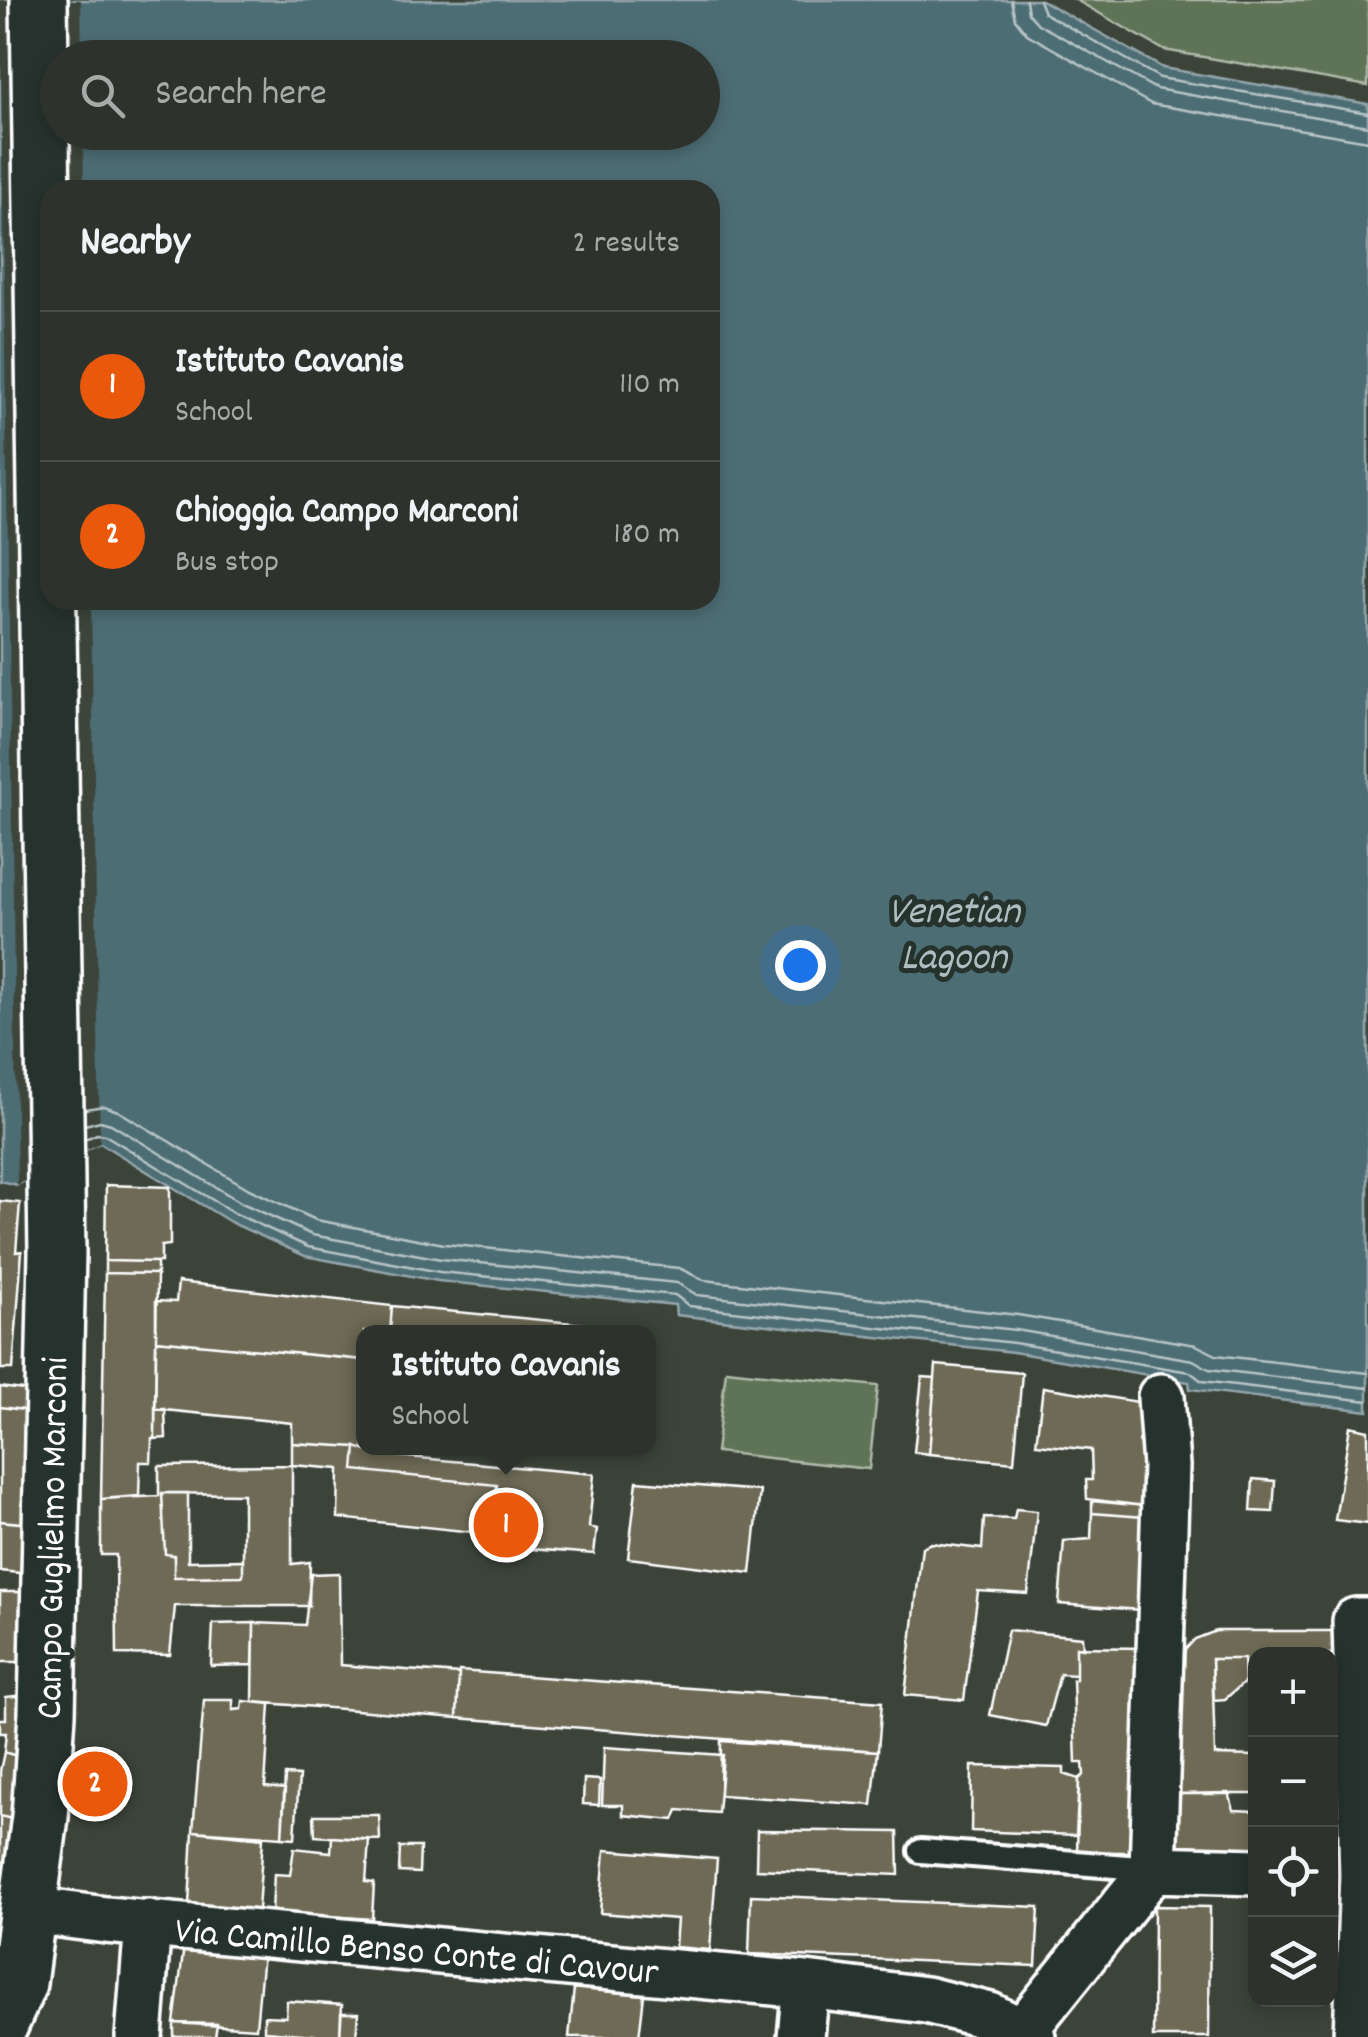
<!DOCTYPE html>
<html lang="en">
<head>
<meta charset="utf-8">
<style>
  :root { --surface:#2d332c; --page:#353b34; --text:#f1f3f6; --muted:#a7aaa9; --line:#484e48; --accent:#ea580c }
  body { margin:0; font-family:Dekko,sans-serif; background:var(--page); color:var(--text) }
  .controls { position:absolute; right:30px; bottom:30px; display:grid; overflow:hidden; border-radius:20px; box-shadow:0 5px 15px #0003 }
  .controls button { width:90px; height:90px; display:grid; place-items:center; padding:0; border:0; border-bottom:2px solid var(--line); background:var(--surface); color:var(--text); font:50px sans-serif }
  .you { position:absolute; left:800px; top:965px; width:35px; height:35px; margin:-25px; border:8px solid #fff; border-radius:50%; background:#1a73e8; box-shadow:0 0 0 15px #1a73e833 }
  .badge { display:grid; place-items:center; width:65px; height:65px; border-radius:50%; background:var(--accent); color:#fff; font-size:32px; font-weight:700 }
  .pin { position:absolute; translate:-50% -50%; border:5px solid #fff; box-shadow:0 2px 10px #0006 }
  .popup { position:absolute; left:356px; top:1325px; width:300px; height:130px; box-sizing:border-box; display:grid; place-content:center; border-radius:20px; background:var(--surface); filter:drop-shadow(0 2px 8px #0005); font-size:32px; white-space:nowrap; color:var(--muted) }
  .popup b { font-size:38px; color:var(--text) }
  .popup::after { content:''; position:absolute; left:50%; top:100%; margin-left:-20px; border:20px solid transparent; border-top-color:var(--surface) }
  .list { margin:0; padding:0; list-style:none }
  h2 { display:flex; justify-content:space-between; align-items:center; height:130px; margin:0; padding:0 40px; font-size:42px }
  h2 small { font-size:32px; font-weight:400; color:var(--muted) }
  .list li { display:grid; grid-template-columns:65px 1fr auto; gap:30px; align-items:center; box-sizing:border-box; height:150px; padding:0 40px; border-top:2px solid var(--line) }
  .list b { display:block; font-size:38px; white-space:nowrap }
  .list p { margin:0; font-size:32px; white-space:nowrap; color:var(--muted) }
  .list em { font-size:32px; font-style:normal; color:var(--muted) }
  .icon { flex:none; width:55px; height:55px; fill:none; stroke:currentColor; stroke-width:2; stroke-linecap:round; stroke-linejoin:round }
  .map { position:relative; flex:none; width:1368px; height:2037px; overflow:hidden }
  .search { position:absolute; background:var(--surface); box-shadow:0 5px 15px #0003; left:40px; top:40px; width:680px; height:110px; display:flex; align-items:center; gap:25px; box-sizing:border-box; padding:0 35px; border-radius:55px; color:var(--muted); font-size:38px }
  .panel { position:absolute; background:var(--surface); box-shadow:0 5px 15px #0003; left:40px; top:180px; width:680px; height:430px; border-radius:30px }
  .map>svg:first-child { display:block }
</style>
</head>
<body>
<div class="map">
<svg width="1368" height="2037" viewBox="0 0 1368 2037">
  <rect width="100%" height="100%" fill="#3c443a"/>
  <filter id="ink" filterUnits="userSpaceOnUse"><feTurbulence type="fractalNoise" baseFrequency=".01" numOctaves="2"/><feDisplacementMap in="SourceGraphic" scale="20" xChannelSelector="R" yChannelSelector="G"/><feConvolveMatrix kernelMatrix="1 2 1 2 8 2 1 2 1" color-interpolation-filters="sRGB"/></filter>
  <g filter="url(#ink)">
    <path fill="#5f7356" stroke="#afb9aa" stroke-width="2.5" d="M1076,0H1368V86L1164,50Z
      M726,1370L878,1386L869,1469L716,1452Z"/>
    <path fill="#4e6d74" stroke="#95a7ac" stroke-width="2.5" fill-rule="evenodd" d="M0,0H1041L1163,68L1368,104V1411L1190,1389L1189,1382L1013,1352L676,1315L675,1305L438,1281L305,1256L232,1223L100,1143L17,1185L0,1181ZM58,58H702V132H58ZM50,190H710V600H50Z"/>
    <path fill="#3c443a" d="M0,0H81L82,57L58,58V132L83,133L84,190H50V600H91L100,1143L17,1185Z"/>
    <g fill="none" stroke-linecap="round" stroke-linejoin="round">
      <path stroke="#b8c5c7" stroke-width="2.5" d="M1011,0L1015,19L1027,34L1151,104L1368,141
        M1026,0L1028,13L1038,24L1156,89L1368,126
        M1039,0L1044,13L1160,78L1368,113
        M85,1109L104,1106L118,1111L249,1189L316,1220L444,1244L679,1268L704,1280L1018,1315L1196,1345L1216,1355L1368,1373
        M85,1125L100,1121L111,1124L242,1203L312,1235L441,1259L677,1283L697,1295L1016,1330L1193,1360L1209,1369L1368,1388
        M85,1139L97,1134L105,1135L236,1214L308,1247L440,1272L675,1295L689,1306L1014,1343L1190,1372L1202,1381L1368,1401"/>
    </g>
    <path fill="#6e6a57" stroke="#fff" stroke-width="2.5" fill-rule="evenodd" d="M106,1185L170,1187V1245L161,1246V1262L105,1261Z
      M0,1201L20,1203L16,1252L22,1251L13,1369H1Z
      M105,1261L157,1262V1274L105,1273Z
      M105,1273L157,1274L155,1439H152L151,1462H140L139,1496L101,1499Z
      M178,1282L392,1306L390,1332H364V1360L156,1340V1301L176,1302Z
      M392,1306L595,1325L594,1332H390Z
      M156,1340L364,1360V1448H375V1454L356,1447L292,1443V1423L155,1409Z
      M936,1365L1022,1373L1014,1462L929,1454Z
      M922,1377L935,1378L929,1454L914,1452Z
      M0,1387L32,1391V1411L0,1407Z
      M1043,1387L1151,1404L1145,1506L1087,1499L1086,1480H1092L1091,1450L1036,1444Z
      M0,1407L32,1411L31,1524L0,1521Z
      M155,1409H165L166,1438L155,1439Z
      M1350,1426L1368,1430V1524L1335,1520Z
      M292,1443L356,1447L354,1470L497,1485L492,1534L338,1518L339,1469L292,1465Z
      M356,1447L375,1454L594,1474L589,1527L597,1529L594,1554L505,1547L506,1537L492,1534L497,1485L354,1470Z
      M292,1465V1564L310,1562L309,1606H175L170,1655L117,1654L116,1555H101V1499L159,1496V1466ZM162,1493L243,1494V1576L174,1577V1555L165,1554Z
      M1253,1479L1275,1481L1273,1512L1251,1511Z
      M637,1481L760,1491L751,1573L628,1558Z
      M162,1493H188V1561L243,1560V1576L174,1577V1555L165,1554Z
      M1092,1501L1145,1506L1144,1517L1092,1513Z
      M1016,1509L1037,1511L1028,1594L978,1591L964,1700L905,1695L922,1547L931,1543L982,1549L984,1518L1014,1519Z
      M1092,1513L1144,1517L1140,1610L1059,1604L1064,1541L1091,1539Z
      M0,1521L31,1524L30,1574L0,1571Z
      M339,1573L340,1665L459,1674L457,1718L253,1702L254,1623L305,1625L311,1574Z
      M0,1592H30L31,1662H0Z
      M254,1623L253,1665L211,1666L213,1624Z
      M1008,1630L1082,1637L1083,1648L1076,1647V1675L1060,1674L1046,1726L990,1715Z
      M1216,1631H1341L1343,1671L1330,1672V1654H1256V1673L1245,1671L1244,1659H1212L1215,1755L1256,1756V1794H1174L1176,1660L1195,1639Z
      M1076,1647L1142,1648L1141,1852H1077L1079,1779L1084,1775L1083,1763H1076L1073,1680H1076Z
      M1212,1659H1244L1245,1682L1225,1699L1214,1700Z
      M459,1671L882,1702L878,1751L457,1718Z
      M32,1694L30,1764L0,1919V1816L12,1819L23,1758L4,1752L6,1733H0V1719H6V1697Z
      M204,1700H233V1710L242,1709L243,1701L270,1704L265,1787L285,1789L282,1837L193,1831Z
      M1330,1724H1342V1795H1330Z
      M721,1741L878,1751L872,1805L720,1795Z
      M604,1747L723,1755L718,1813L678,1810L674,1820L623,1815V1805H602Z
      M4,1752L23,1758L12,1819L0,1816V1771Z
      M972,1766L1064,1768V1774L1079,1779L1076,1835L971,1831Z
      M285,1775L299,1776L295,1838L282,1837Z
      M584,1779L600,1780L599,1805L583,1804Z
      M1229,1793L1234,1810L1256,1811V1851L1173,1850L1174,1794Z
      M1330,1795H1342L1341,1852H1330Z
      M314,1815H379L380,1840L315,1836Z
      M757,1830L898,1832L899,1875L756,1869Z
      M193,1831L263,1838L258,1910L189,1904Z
      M332,1837L369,1840L366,1882L374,1883L372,1919L272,1912L274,1874L290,1875L294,1848L331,1852Z
      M400,1847H420L419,1873L399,1872Z
      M605,1850L717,1859L710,1950L675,1947L677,1919L600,1913Z
      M751,1895L1039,1907L1036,1966L749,1954Z
      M1154,1906L1210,1907L1209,2037H1153Z
      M185,1938L264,1943L256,2028L174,2023Z
      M574,1988L644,1995L639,2037H569Z
      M287,2001L342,2005L340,2037L264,2031V2016L286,2017Z
      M341,2013H358L356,2037H340Z
      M174,2023L217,2024L215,2037H174Z"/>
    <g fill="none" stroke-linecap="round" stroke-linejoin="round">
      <defs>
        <path id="service" d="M921,1851L1153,1869"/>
        <path id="minor" d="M1153,1869L1166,1466L1161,1397
          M29,1910L106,1920L806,1985L926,2000L990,2016L1032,2037
          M1023,2031L1153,1869L1256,1872
          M139,2037L148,1923
          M801,2037L806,1985
          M1357,2037L1363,1875L1356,1621H1368"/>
        <path id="tertiary" d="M0,2024L18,1983L40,1817L47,1714L57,1253L39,0"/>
      </defs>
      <use href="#service" stroke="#fff" stroke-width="30"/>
      <use href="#minor" stroke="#fff" stroke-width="52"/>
      <use href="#tertiary" stroke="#fff" stroke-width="62"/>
      <use href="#service" stroke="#26332d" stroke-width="22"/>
      <use href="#minor" stroke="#26332d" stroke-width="45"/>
      <use href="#tertiary" stroke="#26332d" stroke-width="55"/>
    </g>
  </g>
  <g text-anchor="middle" stroke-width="10" stroke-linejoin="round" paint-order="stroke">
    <g font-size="38" fill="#fff" stroke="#26332d">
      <text transform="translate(50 1538) rotate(-89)" y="13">Campo Guglielmo Marconi</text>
      <text transform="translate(417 1949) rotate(5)" y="13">Via Camillo Benso Conte di Cavour</text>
    </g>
    <g font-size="40" font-style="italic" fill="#afbdc0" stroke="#26332d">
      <text x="954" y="922">Venetian<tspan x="954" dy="46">Lagoon</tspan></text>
    </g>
  </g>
</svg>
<div class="controls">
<button>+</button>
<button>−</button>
<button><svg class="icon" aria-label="locate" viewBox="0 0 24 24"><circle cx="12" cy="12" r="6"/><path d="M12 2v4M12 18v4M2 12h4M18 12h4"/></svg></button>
<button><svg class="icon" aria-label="layers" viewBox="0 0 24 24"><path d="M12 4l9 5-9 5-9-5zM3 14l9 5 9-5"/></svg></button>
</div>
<div class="you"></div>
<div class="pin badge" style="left:506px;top:1525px">1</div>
<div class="popup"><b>Istituto Cavanis</b>School</div>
<div class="pin badge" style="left:95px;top:1784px">2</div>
<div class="search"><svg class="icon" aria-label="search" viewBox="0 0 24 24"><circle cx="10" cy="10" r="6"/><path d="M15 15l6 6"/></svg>Search here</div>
<section class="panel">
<h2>Nearby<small>2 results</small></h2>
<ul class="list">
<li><span class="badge">1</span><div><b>Istituto Cavanis</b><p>School</p></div><em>110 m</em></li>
<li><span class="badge">2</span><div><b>Chioggia Campo Marconi</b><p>Bus stop</p></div><em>180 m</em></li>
</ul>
</section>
</div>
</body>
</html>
